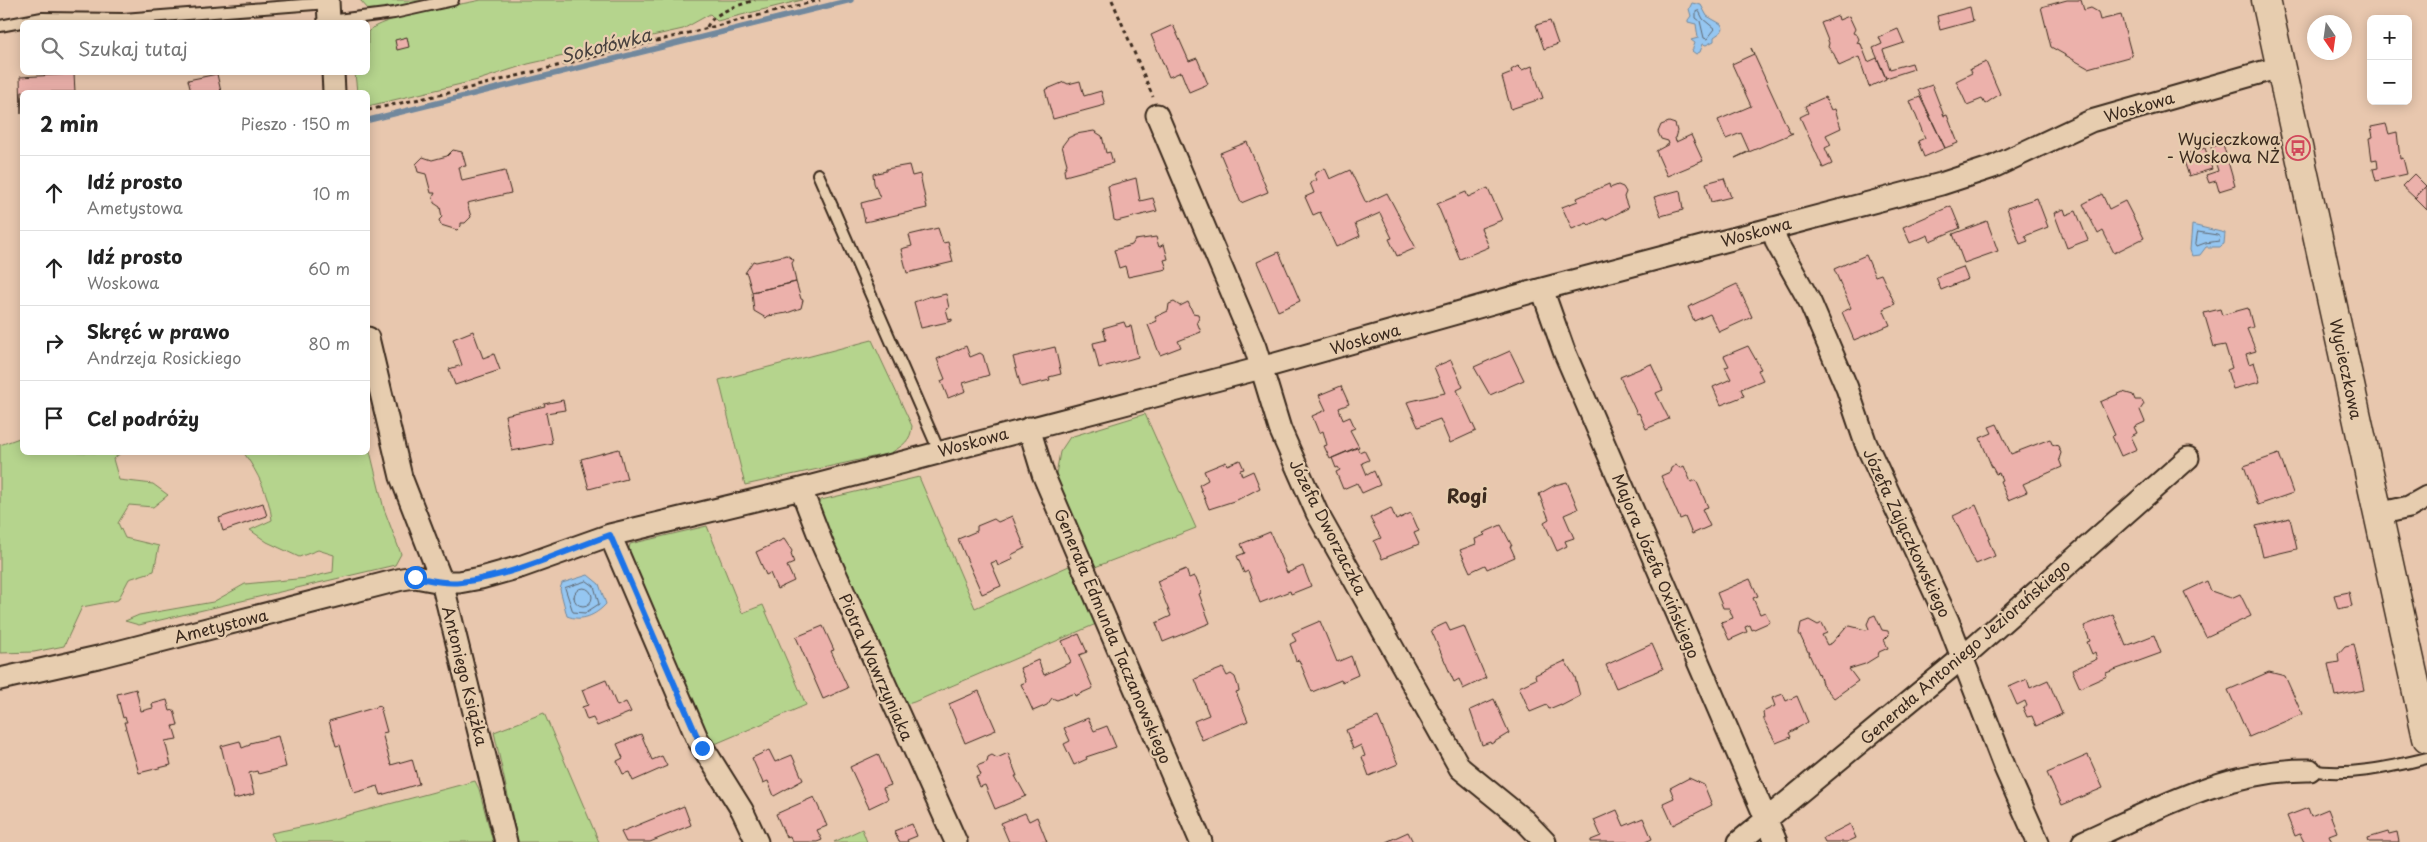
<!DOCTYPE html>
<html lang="pl">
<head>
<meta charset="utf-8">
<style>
  :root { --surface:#fff; --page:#f6f6f6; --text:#222; --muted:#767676; --line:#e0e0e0 }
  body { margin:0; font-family:"Playpen Sans",sans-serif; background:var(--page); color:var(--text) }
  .controls { position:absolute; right:15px; top:15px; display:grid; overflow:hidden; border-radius:8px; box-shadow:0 2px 12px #0003 }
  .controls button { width:45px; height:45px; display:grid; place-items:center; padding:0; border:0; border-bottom:1px solid var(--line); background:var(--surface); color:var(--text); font:25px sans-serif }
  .compass { position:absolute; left:2307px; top:15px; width:45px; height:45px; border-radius:50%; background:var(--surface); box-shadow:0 2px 12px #0003; rotate:167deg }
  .stop { position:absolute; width:15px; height:15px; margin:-11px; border:4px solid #1a73e8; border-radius:50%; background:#fff }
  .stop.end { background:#1a73e8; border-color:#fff; box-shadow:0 1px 5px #0008 }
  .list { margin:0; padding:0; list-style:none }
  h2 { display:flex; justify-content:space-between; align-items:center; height:65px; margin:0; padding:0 20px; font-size:21px }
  h2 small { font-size:16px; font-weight:400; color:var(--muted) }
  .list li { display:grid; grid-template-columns:32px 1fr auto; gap:15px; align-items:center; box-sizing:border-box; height:75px; padding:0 20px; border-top:1px solid var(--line) }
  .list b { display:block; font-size:19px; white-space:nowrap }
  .list p { margin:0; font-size:16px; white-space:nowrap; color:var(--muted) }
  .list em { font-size:16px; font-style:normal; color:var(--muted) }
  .icon { flex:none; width:28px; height:28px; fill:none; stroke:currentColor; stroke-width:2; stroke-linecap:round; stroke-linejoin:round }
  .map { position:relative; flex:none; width:2427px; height:842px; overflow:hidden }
  .search { position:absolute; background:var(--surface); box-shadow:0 2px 12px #0003; left:20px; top:20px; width:350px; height:55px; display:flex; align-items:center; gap:12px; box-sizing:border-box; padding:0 18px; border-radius:8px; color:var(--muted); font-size:19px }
  .panel { position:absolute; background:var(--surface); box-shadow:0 2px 12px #0003; left:20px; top:90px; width:350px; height:365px; border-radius:8px }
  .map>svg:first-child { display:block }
</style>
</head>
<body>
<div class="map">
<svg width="2427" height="842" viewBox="0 0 2427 842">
  <rect width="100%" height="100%" fill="#e8c7ae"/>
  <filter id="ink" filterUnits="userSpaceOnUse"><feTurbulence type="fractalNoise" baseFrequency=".02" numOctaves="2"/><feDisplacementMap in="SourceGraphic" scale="10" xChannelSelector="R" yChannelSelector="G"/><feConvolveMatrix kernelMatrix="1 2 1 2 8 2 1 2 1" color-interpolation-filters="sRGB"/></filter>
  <g filter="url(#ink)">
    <path fill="#b5d48d" stroke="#787f56" d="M360,0H431L380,10H369Z
      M481,0H802L717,21L710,14L683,29L528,64L478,80L368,106V92H357L355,73L368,72V32C378,17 459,5 481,0Z
      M872,340L912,426C911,441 903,445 891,453L745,485L719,380Z
      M1145,414L1196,528L1095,567L1055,480L1060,452L1070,437Z
      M22,437V452L121,453L113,459L119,480L153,484L168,495L153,507L129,505L118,523L125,538L159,546L154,571L129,579L118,600L82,607L64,646L34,652L0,653V445Z
      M368,443L384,509L401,554L395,565L139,625L125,621L139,615L213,602L245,584L307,578L333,572L334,555L318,550L299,557L267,542L250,530L272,520C269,495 258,473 244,453L368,452Z
      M919,477L975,608L1069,566L1096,624L914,702L904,705L893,695L819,508L821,500Z
      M707,526L742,613L763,605L806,705L715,744L707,740L628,553L630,544Z
      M544,713L599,842H518L494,732Z
      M475,781L479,789L493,842H275L271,833L315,824Z
      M862,829L867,842H834Z"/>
    <path fill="#95c6f1" stroke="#71889d" d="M1692,3L1701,5L1707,16L1721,24L1723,28L1721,32L1714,37V41L1706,45L1703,44L1700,52L1696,54L1692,51L1695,43L1691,40L1698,38L1696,24L1688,22V20L1691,16L1689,9Z
      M2192,225L2225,233L2224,244L2219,247H2206L2200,255L2192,256L2190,250Z
      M588,575L599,584L606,604C596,615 582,622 567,616L560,589L562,583Z"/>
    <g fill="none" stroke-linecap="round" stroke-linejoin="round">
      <path stroke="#5f6872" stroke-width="1" d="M1699,11L1703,19L1715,29L1707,39L1704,38L1700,21L1696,18V12Z
        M2198,232L2217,235L2220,237L2219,241L2205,243L2197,246L2196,244Z
        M587,581L594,586L599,604L585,613L573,612L565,588Z
        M574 597a9 9 0 1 1 18 0a9 9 0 1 1-18 0Z"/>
      <path stroke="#71889d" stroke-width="5.5" d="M369,120L851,0"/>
    </g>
    <path fill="#ecb1ab" stroke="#3b2a1e" d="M2067,0H2081L2084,10L2091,8L2098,12L2100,20L2121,15L2132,56L2088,68L2051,47L2041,7Z
      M1970,7L1973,21L1940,30L1937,16Z
      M1838,16L1839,20L1849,16L1855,29L1853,33L1857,35L1859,39L1857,43L1861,44L1868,62L1877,58L1886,79L1869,87L1859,57L1839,66L1834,54L1828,47L1829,43L1821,23Z
      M1550,21L1558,44L1544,49L1536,25Z
      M1173,25L1189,61L1197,58L1208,84L1189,92L1181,72L1169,77L1151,35Z
      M1898,29L1904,43L1883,50L1890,69L1912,63L1914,69L1886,78L1873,48L1882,44L1879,37Z
      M407,37L409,47L397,50L395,40Z
      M1751,48L1790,133H1793L1735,158L1749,151L1741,133L1726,139L1718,120L1751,106L1732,64L1754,54Z
      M1986,62L2000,94L1985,104L1982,99L1967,105L1956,81L1972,73L1970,69Z
      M1518,66L1522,70L1532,66L1543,98L1511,109L1502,77L1512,73L1511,70Z
      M74,74L75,92H22L21,114L20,77Z
      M217,74L221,92H191L188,80Z
      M1080,81L1084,96L1101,91L1105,105L1053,119L1045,90L1064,82L1068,84Z
      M1932,85L1944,116L1947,115L1958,143L1945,148L1918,90Z
      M1825,97L1831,110L1835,109L1841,128L1826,135L1831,145L1825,148L1832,164L1823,168L1800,117L1808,113L1805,106Z
      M1920,97L1945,148L1924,157L1918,141L1925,138L1910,101Z
      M1669,122L1675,124L1677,131L1675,138L1676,142L1691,135L1703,161L1667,176L1656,151L1669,144L1668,141L1661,139L1658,132L1661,125Z
      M2386,124L2389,134L2397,132L2400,159L2403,158L2407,174L2376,181L2373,169L2378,168L2377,159L2372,160L2369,138L2373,137L2371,127Z
      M1094,131L1102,136L1106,153L1110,152L1113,163L1065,176L1064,170L1067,164L1062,146L1068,138L1076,134Z
      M1247,142L1268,192L1241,203L1220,153Z
      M2223,144L2235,186L2219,191L2216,181L2209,183L2206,175L2218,171L2211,147Z
      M2205,148L2212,169L2189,176L2182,155Z
      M453,150L462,152L466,166L459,167L462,181L505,171L511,193L467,203L471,217L465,223H461V226L457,230L441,225L439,220L442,217L440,207L434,203L433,197L435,193H431L426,174L418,172L416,164L423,157L432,160L447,156Z
      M909,165L912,176L920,174L927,208L865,222L861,203L880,198L874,183L873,174L886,171V169Z
      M1325,168L1330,179L1350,170L1366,203L1387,193L1416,248L1397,256L1389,239L1392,238L1380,213L1355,224L1360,236L1336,247L1320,212L1313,215L1305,197L1314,193L1310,183L1317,180L1314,174Z
      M2414,174L2426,186L2415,198L2402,186Z
      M1136,178L1140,201L1153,198L1157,211L1117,221L1114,220L1108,186Z
      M1724,178L1731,197L1711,202L1706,183Z
      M1609,184L1610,188L1618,185L1623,187L1626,192L1624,197L1628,208L1605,220L1604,218L1589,225L1587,223L1572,229L1562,207L1578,201L1577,198Z
      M2426,186H2427V210L2415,198Z
      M1488,188L1502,220L1481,228L1489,247L1460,259L1437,204L1466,192L1468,197Z
      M1680,190L1683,210L1661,216L1654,197Z
      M2102,194L2109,209L2125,201L2144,238L2114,253L2103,231L2098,234L2083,204Z
      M2037,198L2048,227L2025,236L2028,241L2020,244L2007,208Z
      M1951,206L1960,228L1930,241L1928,235L1910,243L1903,227Z
      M2064,209L2066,215L2076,211L2088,240L2067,248L2054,213Z
      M1987,221L1998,251L1964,263L1953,234Z
      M938,228L943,243L948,242L953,262L907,273L901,249L912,246L909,235Z
      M1156,237L1159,247L1164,244L1168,259L1164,260L1167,269L1128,277L1125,266L1119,268L1114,250L1132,245L1135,240Z
      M1279,252L1300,301L1278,311L1257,262Z
      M787,255L794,260L792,263L796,282L752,292L747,274L745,273L753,261L756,262Z
      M1866,255L1875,276L1881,274L1895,304L1883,309L1890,325L1854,340L1842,312L1851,308L1834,269Z
      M1963,267L1968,279L1941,290L1936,277Z
      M796,282L801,299L803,300L801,308L787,313L768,316L766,318L754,311L752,292Z
      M1737,284L1752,317L1719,332L1710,314L1694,321L1688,307Z
      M946,294L949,308L946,309L949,320L952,319V321L921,328L914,302L931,296L933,297Z
      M1174,302L1180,306L1188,302L1193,313L1198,314L1199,318L1197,322L1201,332L1178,341L1181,347L1160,355L1148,325L1157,321L1155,317L1168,311L1169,304Z
      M2248,308L2253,327L2247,329L2256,351L2246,354L2249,364L2254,362L2260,382L2233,389L2227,370L2232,368L2225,345L2214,347L2204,313L2220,309L2222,315Z
      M1124,322L1126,327L1131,326L1138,357L1099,368L1093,343L1106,340L1103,328Z
      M473,331L483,358L494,354L500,370L455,385L449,369L462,365L453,339Z
      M966,346L970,357L980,353L983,355L989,375L963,383L966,391L948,398L941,381L945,379L937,359Z
      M1748,346L1761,369L1758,370L1763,380L1741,389L1744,396L1721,405L1713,387L1731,379L1725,367L1729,366L1724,356Z
      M1055,347L1061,374L1049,377L1050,380L1021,387L1013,357Z
      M1510,351L1524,380L1490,395L1474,367Z
      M1451,360L1463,387L1457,390L1476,431L1450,443L1440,419L1418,427L1407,402L1445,393L1434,367Z
      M1651,364L1663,390L1656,393L1669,419L1646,429L1639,413L1637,414L1620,377Z
      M1341,386L1349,404L1339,408L1343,420L1350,417L1355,428L1350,430L1359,447L1330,459L1324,446L1327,445L1323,431L1319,433L1312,416L1326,410L1319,395Z
      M2123,392L2133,395L2135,400H2142L2144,404L2140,410L2145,422L2134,427L2137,433L2131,436L2137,449L2121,456L2112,436L2115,435L2100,402Z
      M563,400L565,410L546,413L552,443L512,451L505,415L545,406L544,404Z
      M1997,424L2011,454L2050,439L2052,444L2058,446L2061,453L2059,459L2062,467L2023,484L2027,492L2008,500L2000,481L2002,480L1999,473L1996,474L1991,465L1980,438L1992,433L1989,427Z
      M1357,447L1359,452L1364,450L1369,460L1362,463L1367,475L1374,471L1380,485L1362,493L1357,483L1343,489L1336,472L1340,470L1338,467L1336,468L1332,458Z
      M619,449L627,479L589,489L581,459Z
      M2279,454L2293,493L2258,505L2244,466Z
      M1240,460L1244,469L1240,470L1242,476L1253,471L1260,488L1237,500L1209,509L1199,485L1208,480L1204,471L1226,462L1227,465Z
      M1676,465L1680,468L1684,466L1691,482L1696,480L1708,507L1702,509L1710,526L1692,534L1685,517L1680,519L1661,476L1670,472L1671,468Z
      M1567,482L1578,509L1564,515L1574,538L1565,541L1567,546L1557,551L1544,522L1549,519L1539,494L1555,485Z
      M263,503L267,516L223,531L219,518Z
      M1976,505L1990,538L1988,539L1995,556L1976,564L1953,516Z
      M1391,508L1396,520L1411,513L1419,531L1414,533L1419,544L1382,559L1374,541L1381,538L1370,518Z
      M1012,516L1025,548L1011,555L1013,559L998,566L996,561L991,563L1001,586L982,594L958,539L977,531V526L994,519L998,522Z
      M2290,518L2297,549L2263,557L2256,526Z
      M1501,525L1512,546H1510L1515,557L1487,569L1485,565L1470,572L1460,550L1476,544L1475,539L1485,535L1483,533Z
      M1270,532L1287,573L1303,566L1311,586L1291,594L1290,591L1260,603L1248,571L1244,573L1237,556L1245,553L1241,544Z
      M784,539L792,551L791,554L794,563L787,566L794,581L777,589L770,573L766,575L756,552Z
      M1186,569L1189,578L1194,576L1197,580L1200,588L1201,593L1199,594L1210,623L1163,642L1156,623L1171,616L1157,581Z
      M1750,579L1758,596L1753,598L1760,614L1765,612L1770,622L1752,630L1750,625L1745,627L1747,632L1729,640L1721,622L1733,618L1729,608H1723L1717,593Z
      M2207,581L2211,591L2231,598L2240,594L2251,616L2206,637L2184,592Z
      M2349,592L2352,606L2338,609L2334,595Z
      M2113,614L2126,646L2154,635L2161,653L2106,673L2107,676L2080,688L2072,670L2097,659L2095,652L2092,654L2087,642L2090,641L2084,626Z
      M1875,615L1882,630L1888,631L1889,635L1884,640L1888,648L1879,652L1878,656L1865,664L1849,669L1858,681L1834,698L1822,684L1819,673L1818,674L1809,654L1810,652H1808L1799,633L1801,623L1809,620L1818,625L1822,623L1827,633L1822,635L1827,645L1832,643L1845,628L1850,626L1866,630L1869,629L1867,624L1870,617Z
      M1320,621L1337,662L1351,656L1358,675L1342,682L1341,680L1312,692L1299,660L1296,661L1290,644L1296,641L1292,633Z
      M1446,623L1450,631L1464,626L1486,678L1463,689L1459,679L1454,682L1431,630Z
      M823,626L834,650L831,651L848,688L823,699L796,637Z
      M1079,634L1087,652L1079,655L1093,688L1075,696L1074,693L1057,700L1052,698L1047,705L1033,711L1021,684L1026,682L1020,668L1038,660L1044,675L1071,662L1062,641Z
      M1652,644L1663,669L1616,688L1606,665Z
      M2354,644L2364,690L2335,696L2328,664L2339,662L2338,654L2345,646Z
      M1565,661L1575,677L1580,696L1561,706V704L1549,709L1547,705L1530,712L1519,687L1536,679L1535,675Z
      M1223,668L1227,676L1231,674L1235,677L1238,686L1239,691L1236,692L1248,721L1202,740L1194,721L1209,715L1195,679Z
      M2269,672L2285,676L2302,714L2249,737L2228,690Z
      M2027,679L2030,688L2048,680L2062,714L2036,726L2032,716L2027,717L2023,708L2027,706L2025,701L2017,705L2009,687Z
      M606,680L617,706L626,702L631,712L597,726L593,718L587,720L582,707L588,705L582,690Z
      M136,689L141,711L153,708L152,704L167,700L170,711L174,710L178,725L173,726L177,739L165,741L171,765L139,773L124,722H127L125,717L123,718L117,694Z
      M979,691L996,730L965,743L949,704Z
      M1783,694L1786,701L1797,696L1808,722L1789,733L1791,737L1776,743L1764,720L1763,712L1775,706L1772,698Z
      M1494,699L1509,733L1491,744L1490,742L1482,745L1470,710Z
      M380,706L387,732L382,733L391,765L412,759L419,784L381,795L378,786L354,793L340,745L336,746L329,721Z
      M1378,717L1398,764L1369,776L1362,757L1365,756L1361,745L1353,749L1346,730Z
      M1088,718L1094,731L1107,726L1116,747L1086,757L1087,759L1074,765L1064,744L1070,741L1064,728Z
      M641,734L652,760L662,756L667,766L633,781L629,772L623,774L617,761L623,758L617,744Z
      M278,736L286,767L258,774L257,771L249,773L254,794L234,799L221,746L240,741L242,748L250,745V743Z
      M769,750L775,762L792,755L803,780L774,796L768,781L763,783L752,758Z
      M1008,753L1017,776H1015L1026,796L995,809L985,785L980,787L976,777L981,775L977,766L987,762L988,757L992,755L997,758Z
      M878,754L891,785L883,788L888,799L869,808L850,767Z
      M2088,755L2103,788L2062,805L2047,773Z
      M1689,778L1704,785L1712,805L1673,825L1663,803L1674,798L1670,788Z
      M814,797L827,826L817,830L822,840L817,842H792L790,836L786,837L776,814Z
      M684,806L691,825L650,842H626L621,832Z
      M2308,808L2311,816L2328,809L2337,832L2329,835L2332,842H2304L2300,834L2295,836L2287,816Z
      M1617,810L1624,826L1643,818L1652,839L1645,842H1591V840L1601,836L1594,820Z
      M1025,813L1029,821L1037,817L1047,842H1009L1001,823Z
      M912,824L917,836L907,840L908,842H899L894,831Z
      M1850,824L1856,838L1847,842H1825L1823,838Z
      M1408,832L1413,842H1386Z
      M2388,832L2389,834L2397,832L2399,842H2369L2368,838Z"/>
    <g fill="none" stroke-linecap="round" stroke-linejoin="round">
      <defs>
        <path id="lane" d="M329,21L394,13L453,0
          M0,26L42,18L123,19L328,3
          M818,174L939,451
          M2310,770C2347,777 2391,767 2427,758"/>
        <path id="street" d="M328,0L329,22
          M333,72L334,92
          M1157,115L1255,347L1280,429L1317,513L1460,768L1525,821L1545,842
          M1772,228L1777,243L1810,302L1847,388L1866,444L1948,621L2005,768L2038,842
          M1542,289L1564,351L1776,842
          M368,338L401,477L442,582L506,842
          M1029,428L1043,474L1201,842
          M801,489L823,546L956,842
          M2378,514L2409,507L2427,497
          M610,535L697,738L742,810L757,842
          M0,679L98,657L402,579L415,577L442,582H459L481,578L520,567L610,535L801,489L1261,368L1542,289L1941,184L1993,167L2091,121L2280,67
          M1739,842L1962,658L2188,458
          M2083,842C2156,809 2228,769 2310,770"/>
        <path id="secondary" d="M2266,0L2427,738"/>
      </defs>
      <use href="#lane" stroke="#3b2a1e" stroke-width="14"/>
      <use href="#street" stroke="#3b2a1e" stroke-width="25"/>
      <use href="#secondary" stroke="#3b2a1e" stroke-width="31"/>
      <path stroke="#3b2a1e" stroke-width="3" stroke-dasharray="4 4" stroke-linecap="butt" d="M1112,0L1153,97
        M707,27C713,12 740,5 755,0
        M368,110L453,92L820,0"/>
      <use href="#lane" stroke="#e7cdaf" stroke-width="10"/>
      <use href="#street" stroke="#e7cdaf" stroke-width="21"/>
      <use href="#secondary" stroke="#e7cdaf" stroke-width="28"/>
    </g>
  </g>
  <g fill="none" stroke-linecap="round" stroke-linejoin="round" filter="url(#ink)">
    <path stroke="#1a73e8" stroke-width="6" d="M415,577C430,580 445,584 461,582C512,576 562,552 610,535L702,748"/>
  </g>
  <defs>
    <symbol id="bus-ring" viewBox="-11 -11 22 22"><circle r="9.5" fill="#e7cdaf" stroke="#d1495b" stroke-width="1.5"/><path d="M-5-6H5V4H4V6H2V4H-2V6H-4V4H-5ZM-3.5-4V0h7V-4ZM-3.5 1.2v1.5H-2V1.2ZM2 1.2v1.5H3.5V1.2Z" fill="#d1495b"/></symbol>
  </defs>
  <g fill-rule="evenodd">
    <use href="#bus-ring" x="2284" y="134" width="28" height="28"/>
  </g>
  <g text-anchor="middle" stroke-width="4.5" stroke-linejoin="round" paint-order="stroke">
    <g font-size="16" fill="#3b2a1e" stroke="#e7cdaf">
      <text transform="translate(2139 107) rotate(-16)" y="6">Woskowa</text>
      <text transform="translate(1756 232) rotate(-15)" y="6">Woskowa</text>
      <text transform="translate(1365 339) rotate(-16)" y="6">Woskowa</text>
      <text transform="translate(2346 369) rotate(78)" y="6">Wycieczkowa</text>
      <text transform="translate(973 442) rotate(-15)" y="6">Woskowa</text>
      <text transform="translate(1328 527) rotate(63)" y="6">Józefa Dworzaczka</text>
      <text transform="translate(1907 533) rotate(65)" y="6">Józefa Zajączkowskiego</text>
      <text transform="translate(1656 566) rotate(67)" y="6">Majora Józefa Oxińskiego</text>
      <text transform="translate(221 626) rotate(-14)" y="6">Ametystowa</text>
      <text transform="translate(1113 636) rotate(67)" y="6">Generała Edmunda Taczanowskiego</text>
      <text transform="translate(1965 652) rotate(-41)" y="6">Generała Antoniego Jeziorańskiego</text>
      <text transform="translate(876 667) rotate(66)" y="6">Piotra Wawrzyniaka</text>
      <text transform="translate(465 676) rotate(76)" y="6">Antoniego Książka</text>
    </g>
    <g font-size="16" fill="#3b2a1e" stroke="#e7cdaf" text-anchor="end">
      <text x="2280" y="145">Wycieczkowa<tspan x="2280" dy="18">- Woskowa NŻ</tspan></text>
    </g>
    <g font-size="18" font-style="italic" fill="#48413e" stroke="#e7cdaf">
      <text transform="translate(606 46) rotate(-14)" y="6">Sokołówka</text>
    </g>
    <g font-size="19" font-weight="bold" fill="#3b2a1e" stroke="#e7cdaf">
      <text x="1467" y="503">Rogi</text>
    </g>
  </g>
</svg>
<div class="controls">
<button>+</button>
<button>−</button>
</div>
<svg class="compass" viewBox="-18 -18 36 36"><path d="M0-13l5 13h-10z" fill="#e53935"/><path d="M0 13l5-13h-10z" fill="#767676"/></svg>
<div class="stop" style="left:415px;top:577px"></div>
<div class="stop end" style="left:702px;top:748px"></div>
<div class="search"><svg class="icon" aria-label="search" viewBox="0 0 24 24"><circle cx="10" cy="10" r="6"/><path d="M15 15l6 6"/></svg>Szukaj tutaj</div>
<section class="panel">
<h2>2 min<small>Pieszo · 150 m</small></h2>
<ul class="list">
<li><svg class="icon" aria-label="ahead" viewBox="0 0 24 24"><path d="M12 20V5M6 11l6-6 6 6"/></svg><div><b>Idź prosto</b><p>Ametystowa</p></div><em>10 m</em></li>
<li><svg class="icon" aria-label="ahead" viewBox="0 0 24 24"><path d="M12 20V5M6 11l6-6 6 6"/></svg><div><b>Idź prosto</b><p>Woskowa</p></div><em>60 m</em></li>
<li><svg class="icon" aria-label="right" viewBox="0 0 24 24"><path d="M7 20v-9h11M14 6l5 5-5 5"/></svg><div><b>Skręć w prawo</b><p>Andrzeja Rosickiego</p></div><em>80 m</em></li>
<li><svg class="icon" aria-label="arrive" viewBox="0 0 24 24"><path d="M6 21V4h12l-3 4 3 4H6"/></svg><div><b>Cel podróży</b></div></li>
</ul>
</section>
</div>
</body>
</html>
